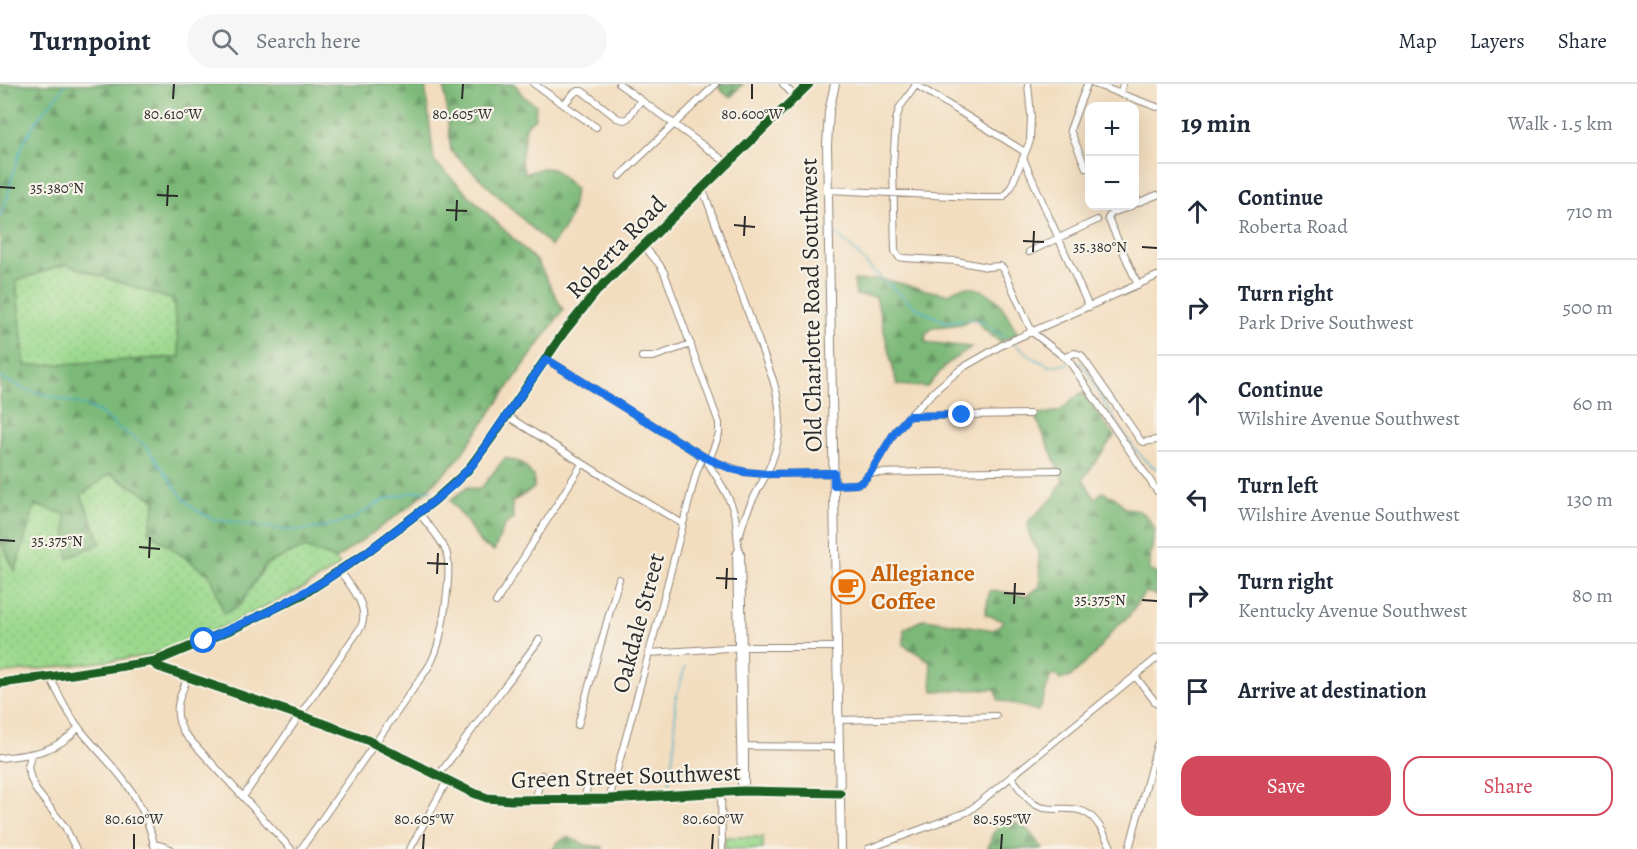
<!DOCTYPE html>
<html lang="en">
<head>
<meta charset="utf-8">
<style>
  :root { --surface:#fff; --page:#f6f6f7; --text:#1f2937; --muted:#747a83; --line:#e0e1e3; --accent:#d1495b }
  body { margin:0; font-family:Alegreya,serif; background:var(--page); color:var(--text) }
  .controls { position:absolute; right:18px; top:18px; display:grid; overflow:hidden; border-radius:12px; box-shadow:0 6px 24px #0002 }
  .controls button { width:54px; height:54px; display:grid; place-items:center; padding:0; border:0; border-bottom:2px solid var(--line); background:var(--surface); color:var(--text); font:30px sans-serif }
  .stop { position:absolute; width:18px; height:18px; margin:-14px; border:4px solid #1a73e8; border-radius:50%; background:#fff }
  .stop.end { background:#1a73e8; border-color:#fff; box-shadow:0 2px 6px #0008 }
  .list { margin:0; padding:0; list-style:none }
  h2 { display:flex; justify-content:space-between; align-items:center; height:78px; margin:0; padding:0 24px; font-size:26px }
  h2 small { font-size:20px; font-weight:400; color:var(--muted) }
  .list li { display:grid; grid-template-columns:39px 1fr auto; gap:18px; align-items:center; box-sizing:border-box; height:96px; padding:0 24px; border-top:2px solid var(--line) }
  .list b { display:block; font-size:22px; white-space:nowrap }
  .list p { margin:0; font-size:20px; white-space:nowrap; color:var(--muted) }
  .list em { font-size:20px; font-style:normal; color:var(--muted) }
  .actions { display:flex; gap:12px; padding:18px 24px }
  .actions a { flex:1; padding:14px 0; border:2px solid var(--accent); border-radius:18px; text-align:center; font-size:21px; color:var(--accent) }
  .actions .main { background:var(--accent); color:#fff }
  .icon { flex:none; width:33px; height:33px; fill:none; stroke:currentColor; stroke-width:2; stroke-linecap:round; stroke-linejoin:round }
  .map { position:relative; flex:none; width:1157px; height:765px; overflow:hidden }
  header { display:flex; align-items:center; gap:36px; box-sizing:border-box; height:84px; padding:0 30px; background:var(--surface); border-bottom:2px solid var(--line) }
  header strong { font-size:28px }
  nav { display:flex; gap:33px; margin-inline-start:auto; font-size:21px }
  .search { width:420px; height:54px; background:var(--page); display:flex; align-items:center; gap:15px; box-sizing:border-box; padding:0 21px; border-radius:33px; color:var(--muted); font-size:22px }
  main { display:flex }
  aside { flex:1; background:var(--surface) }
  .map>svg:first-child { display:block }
</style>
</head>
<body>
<header>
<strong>Turnpoint</strong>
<div class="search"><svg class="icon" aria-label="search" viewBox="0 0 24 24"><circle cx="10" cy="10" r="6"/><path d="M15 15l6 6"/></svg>Search here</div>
<nav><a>Map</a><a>Layers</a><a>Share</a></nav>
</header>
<main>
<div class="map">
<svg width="1157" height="765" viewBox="0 0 1157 765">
  <defs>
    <pattern id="grass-dots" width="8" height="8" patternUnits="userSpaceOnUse" patternTransform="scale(1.5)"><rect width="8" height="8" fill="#9bd98d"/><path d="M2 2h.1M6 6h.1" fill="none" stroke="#86ba7a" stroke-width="1.8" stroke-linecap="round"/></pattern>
    <pattern id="forest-firs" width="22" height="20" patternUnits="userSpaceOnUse" patternTransform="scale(1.5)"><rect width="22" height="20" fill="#7cb978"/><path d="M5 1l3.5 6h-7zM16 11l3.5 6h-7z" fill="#669763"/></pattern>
  </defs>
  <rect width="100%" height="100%" fill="#f7f3e8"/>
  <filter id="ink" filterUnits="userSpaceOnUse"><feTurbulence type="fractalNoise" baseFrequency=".0167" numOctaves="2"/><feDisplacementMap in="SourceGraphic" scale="12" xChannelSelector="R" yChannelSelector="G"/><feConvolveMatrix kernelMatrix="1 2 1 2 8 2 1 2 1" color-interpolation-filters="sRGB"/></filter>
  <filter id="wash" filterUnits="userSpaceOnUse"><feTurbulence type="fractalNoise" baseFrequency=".008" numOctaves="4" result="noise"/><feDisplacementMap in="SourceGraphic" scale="24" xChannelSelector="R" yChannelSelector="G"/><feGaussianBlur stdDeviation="1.35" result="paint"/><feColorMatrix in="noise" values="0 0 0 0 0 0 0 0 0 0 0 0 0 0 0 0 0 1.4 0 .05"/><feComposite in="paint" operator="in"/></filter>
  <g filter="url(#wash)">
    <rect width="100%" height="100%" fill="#f3ddbf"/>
    <path fill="url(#grass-dots)" stroke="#63825c" stroke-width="1.5" d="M65,180L173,216L180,273L25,283L16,197Z
      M110,390L156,416L149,448L211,492L240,521L266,480L305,463L336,475L340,482L303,504L229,541L148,572L0,590V454L15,487L34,421L65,430L101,458L81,411Z
      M725,753H763V765H725Z"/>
    <path fill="url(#forest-firs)" stroke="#547252" stroke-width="1.5" fill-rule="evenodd" d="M0,0H425L434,77L538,179L563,226L455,379L410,422L336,475L305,463L266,480L240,521L224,530L211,492L149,448L156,416L110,390L81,411L101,459L68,474L65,430L35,421L15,488L0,454ZM65,180L173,216L180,273L25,282L16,197Z
      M444,0H515L522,11L536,21L535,34L526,42L521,77L525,90L542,84L554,85L575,105C572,133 569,140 551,162L451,67Z
      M717,0H743L730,14L720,5Z
      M877,195C901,197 924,208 949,210C963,196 989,205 1000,220C1007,229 1012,240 1018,250L1000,258L981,243L976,232L962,240L935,243L926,249L925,258L971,263L947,280L927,303L897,301L876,213L856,211L854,196L868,197Z
      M1082,308L1114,352L1083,395L1095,415L1102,408L1116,414L1125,424L1135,425L1147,432L1155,446L1150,475V487L1157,489V513L1155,511L1146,508L1137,519L1130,531L1115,544L1094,571L1070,593L1060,596L1055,590L1050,593L1044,613L1038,627L1015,620L998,616L996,605L933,607L930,577L904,561V545L924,535L994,546L1004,537L985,530L990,506L1026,512L1040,503L1039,470L1029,450L1028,438L1054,413L1063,396L1035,331L1060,327Z
      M505,374L522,379L534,393V404L512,418L513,435L505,441L494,467L481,460L465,435L450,416L468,403L476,406L482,403Z
      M1001,739H1017L1028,746L1043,765H988L992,751Z
      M567,753L586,761L603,763V765H553L558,758Z"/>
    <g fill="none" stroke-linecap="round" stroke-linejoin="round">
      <path stroke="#48b0c6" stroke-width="1.5" d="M0,132L6,118L13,89L24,57L36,37L66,0
        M833,148L852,164L871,185L915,223L945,238L968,235L982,237L1006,255
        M1014,260L1035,275L1050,282L1069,279
        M1074,279H1081L1090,291L1093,299C1108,324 1132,371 1157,385
        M0,294L25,305L89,323L101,329L119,344L146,362L184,415L195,425L212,435L286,446H300L320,444L353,435L365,427L386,415L413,408L432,406
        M669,701L675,655V618L685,583"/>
    </g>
  </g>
  <g filter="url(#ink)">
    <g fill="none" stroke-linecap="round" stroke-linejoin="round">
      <defs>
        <path id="minor" d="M534,0L596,43
          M619,0L727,79
          M783,0L795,13
          M915,0L1025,68
          M1094,0L1157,23
          M916,1L900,23L896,36L893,82L895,167L899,173L904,174L956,177L987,183L1000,182L1003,184L1032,248L1069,277L1157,407
          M1120,10L1123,0
          M564,20L574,9L578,7H582L617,34L624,36L628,34L641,16
          M1023,74L1089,223
          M1086,84L1070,46L1087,0
          M620,92L715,1
          M702,103L773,296C784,331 782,358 766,391C755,411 745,428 740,450
          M828,106L974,113H1003L1011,103L1030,57L1031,32L1028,0
          M1134,120L1157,111
          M1131,122L1112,129L1108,134L1138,201
          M643,161L659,180L664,188L719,339V350L708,379C719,397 732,415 736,437C737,446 737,456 739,466L741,470L745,671V699L742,704
          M1029,168L1097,136
          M642,273H653L691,260
          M1065,273L1075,269L1081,271L1141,357L1144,358L1157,356
          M546,275L709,376L745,388L766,390L834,389
          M507,332L619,402L683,440
          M909,332L1030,330
          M870,389L1058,386
          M834,401L856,400L862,398L870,389L895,348L909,332L939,303L962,284L1004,260L1157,192
          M739,466L736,470L741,699
          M496,518L582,380
          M649,569L743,563H837
          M152,578L159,583L325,640L367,656L471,708L487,714L511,716L609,715L743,707L840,709
          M1135,592L1157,620
          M50,593C59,611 67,629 80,645C93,662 109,677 122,694C138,714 150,740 155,765
          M188,593C179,613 172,628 184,649L291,765
          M0,599L72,590L156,577L237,543L304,510L367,468L434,417L467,387L493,352L564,248L597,207L809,0
          M839,636L996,632
          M578,641L619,495
          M741,662L839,663
          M31,671L28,683L31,695L36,706L65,743L76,765
          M0,674C29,671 58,668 78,644
          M438,692L539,556
          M1012,694C1018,702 1025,713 1033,719C1048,731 1072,719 1088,730C1099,737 1106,754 1112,765
          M721,707L722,765
          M243,713L361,543C370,523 351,503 340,487
          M584,715L588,700
          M609,715L657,540L697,386L703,373
          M535,716L542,691
          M153,759L171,765
          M301,765L418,598C423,590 430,583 433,574C442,556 453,486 446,467C440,453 428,441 419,429
          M410,765L447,697
          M868,765L967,728L974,723L1157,574
          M1129,765L1157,661"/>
        <path id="major" d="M835,0L829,27L827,61L841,765"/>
      </defs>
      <use href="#minor" stroke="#8f8475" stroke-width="8"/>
      <use href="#major" stroke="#8f8475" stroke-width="10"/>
      <use href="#minor" stroke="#fff" stroke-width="6"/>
      <use href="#major" stroke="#fff" stroke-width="8"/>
      <defs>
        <path id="cycleway" d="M152,578L159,583L325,640L367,656L471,708L487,714L511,716L609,715L743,707L840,709
          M0,599L72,590L156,577L237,543L304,510L367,468L434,417L467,387L493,352L564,248L597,207L809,0"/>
      </defs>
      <use href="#cycleway" stroke="#f7f3e8" stroke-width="13"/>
      <use href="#cycleway" stroke="#1b5e20" stroke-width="9"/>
    </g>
  </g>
  <g fill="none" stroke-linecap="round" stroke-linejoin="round" filter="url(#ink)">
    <path stroke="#1a73e8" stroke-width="8" d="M204,557L272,526L324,497L367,468L434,417L455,399L473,380L546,275L704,373L732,385L745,388L766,390L834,389V401L856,400L862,398L870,389L895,348L909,332L962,331"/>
  </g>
  <path fill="none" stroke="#2b2b2b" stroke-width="2" d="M173,15L174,0M462,15L463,0M752,15V0M0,103L15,104M157,111L178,112M167,122L168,101M446,126L467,127M456,137L457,116M734,141L755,143M744,152L745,132M1023,157L1044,158M1142,163L1157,164M1033,168L1034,147M0,456L15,457M139,463L160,465M149,474L150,453M427,479L448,480M437,490L438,469M716,494L737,495M726,505L727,484M1004,509L1025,510M1142,516L1157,517M1014,520L1015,499M134,765V750M423,765L424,750M712,765L713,750M1001,765L1002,750"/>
  <defs>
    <symbol id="cafe-ring" viewBox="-11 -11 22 22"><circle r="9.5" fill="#f7f3e8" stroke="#e8710a" stroke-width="1.5"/><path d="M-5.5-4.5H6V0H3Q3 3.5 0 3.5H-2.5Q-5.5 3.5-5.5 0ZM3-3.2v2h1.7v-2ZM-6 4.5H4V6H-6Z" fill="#e8710a"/></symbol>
  </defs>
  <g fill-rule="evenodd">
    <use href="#cafe-ring" x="829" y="484" width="38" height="38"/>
  </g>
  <g text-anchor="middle" stroke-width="4.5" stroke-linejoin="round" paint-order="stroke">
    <g font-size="24" fill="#2b2b2b" stroke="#f7f3e8">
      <text transform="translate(616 163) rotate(-46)" y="8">Roberta Road</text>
      <text transform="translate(811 221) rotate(-91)" y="8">Old Charlotte Road Southwest</text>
      <text transform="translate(638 539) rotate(-75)" y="8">Oakdale Street</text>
      <text transform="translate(626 692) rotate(-2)" y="8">Green Street Southwest</text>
    </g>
    <g font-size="24" font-weight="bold" fill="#c56008" stroke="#f7f3e8" text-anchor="start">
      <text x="871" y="497">Allegiance<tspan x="871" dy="28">Coffee</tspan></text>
    </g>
  </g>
  <g font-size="15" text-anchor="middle" fill="#2b2b2b" stroke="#f7f3e8" stroke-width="4.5" stroke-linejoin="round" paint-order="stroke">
    <text x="173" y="35">80.610°W</text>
    <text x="462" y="35">80.605°W</text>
    <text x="752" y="35">80.600°W</text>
    <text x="57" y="109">35.380°N</text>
    <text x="1100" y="168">35.380°N</text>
    <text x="57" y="462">35.375°N</text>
    <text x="1100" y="521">35.375°N</text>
    <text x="134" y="740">80.610°W</text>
    <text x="424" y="740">80.605°W</text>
    <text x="713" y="740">80.600°W</text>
    <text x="1002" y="740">80.595°W</text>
  </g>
</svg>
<div class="controls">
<button>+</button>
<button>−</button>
</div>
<div class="stop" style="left:204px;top:557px"></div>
<div class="stop end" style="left:962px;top:331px"></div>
</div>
<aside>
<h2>19 min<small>Walk · 1.5 km</small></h2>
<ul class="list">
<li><svg class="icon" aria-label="ahead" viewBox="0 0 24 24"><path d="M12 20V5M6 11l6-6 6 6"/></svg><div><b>Continue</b><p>Roberta Road</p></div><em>710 m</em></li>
<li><svg class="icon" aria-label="right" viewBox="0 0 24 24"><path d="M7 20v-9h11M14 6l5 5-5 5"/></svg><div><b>Turn right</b><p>Park Drive Southwest</p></div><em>500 m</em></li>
<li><svg class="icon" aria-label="ahead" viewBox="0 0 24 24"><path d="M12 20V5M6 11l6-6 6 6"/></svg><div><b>Continue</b><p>Wilshire Avenue Southwest</p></div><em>60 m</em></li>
<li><svg class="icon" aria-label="left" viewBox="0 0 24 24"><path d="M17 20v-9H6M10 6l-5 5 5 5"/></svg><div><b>Turn left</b><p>Wilshire Avenue Southwest</p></div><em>130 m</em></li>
<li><svg class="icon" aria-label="right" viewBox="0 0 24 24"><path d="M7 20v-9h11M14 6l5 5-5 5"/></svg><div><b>Turn right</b><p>Kentucky Avenue Southwest</p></div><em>80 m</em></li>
<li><svg class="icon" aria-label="arrive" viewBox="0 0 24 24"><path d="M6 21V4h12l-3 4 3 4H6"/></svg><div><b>Arrive at destination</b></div></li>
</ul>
<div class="actions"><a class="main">Save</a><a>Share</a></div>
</aside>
</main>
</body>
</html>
